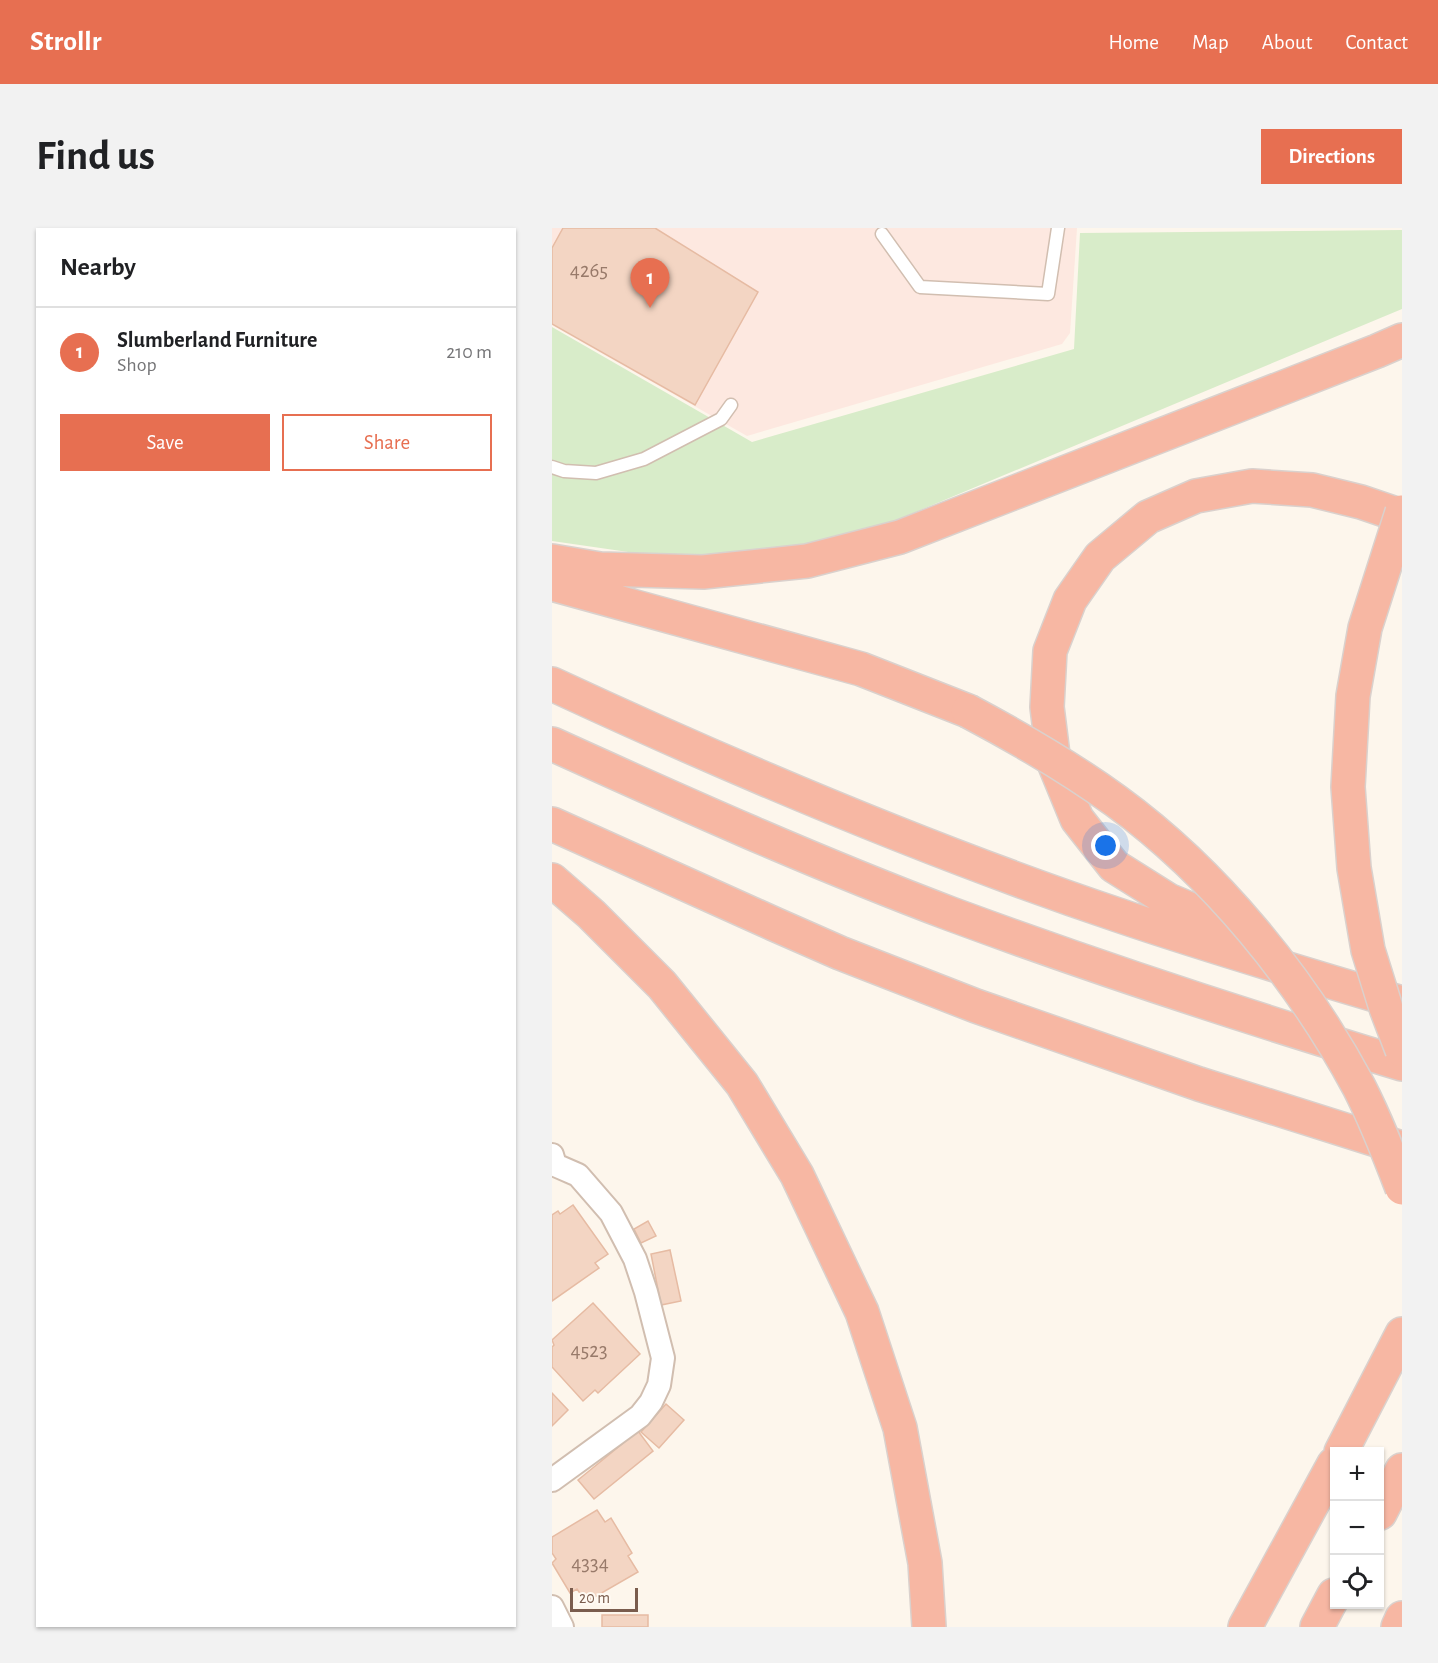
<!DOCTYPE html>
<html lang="en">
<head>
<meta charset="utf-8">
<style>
  :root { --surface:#fff; --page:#f2f2f2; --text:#202124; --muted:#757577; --line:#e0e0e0; --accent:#e76f51 }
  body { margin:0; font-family:"Alegreya Sans",sans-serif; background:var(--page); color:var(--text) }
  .controls { position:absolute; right:18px; bottom:18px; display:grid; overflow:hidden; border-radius:0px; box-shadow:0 2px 4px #0004 }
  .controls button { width:54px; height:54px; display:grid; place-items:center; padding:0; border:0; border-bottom:2px solid var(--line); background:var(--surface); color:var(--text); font:30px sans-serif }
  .scale { position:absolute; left:18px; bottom:15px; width:68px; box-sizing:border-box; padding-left:6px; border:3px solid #7a5c4d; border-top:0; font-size:16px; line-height:21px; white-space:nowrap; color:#7a5c4d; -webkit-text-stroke:4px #fffaf3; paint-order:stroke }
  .you { position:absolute; left:554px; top:618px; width:21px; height:21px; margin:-15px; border:4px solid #fff; border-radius:50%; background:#1a73e8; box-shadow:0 0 0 9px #1a73e833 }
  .badge { display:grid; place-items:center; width:39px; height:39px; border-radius:50%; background:var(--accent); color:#fff; font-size:20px; font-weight:700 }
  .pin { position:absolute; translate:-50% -50px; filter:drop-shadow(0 2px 3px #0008) }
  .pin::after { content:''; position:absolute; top:32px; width:21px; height:18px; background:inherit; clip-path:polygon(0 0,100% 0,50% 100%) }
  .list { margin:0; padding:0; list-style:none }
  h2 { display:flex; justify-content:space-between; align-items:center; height:78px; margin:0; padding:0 24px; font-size:26px }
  h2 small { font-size:20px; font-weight:400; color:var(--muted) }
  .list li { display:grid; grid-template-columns:39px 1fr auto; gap:18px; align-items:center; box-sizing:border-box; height:90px; padding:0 24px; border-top:2px solid var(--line) }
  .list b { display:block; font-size:22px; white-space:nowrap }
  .list p { margin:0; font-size:20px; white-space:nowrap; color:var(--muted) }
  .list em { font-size:20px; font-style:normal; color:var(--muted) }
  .actions { display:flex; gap:12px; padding:18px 24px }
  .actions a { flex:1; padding:14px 0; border:2px solid var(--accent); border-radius:0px; text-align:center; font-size:21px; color:var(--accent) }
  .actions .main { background:var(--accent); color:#fff }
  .icon { flex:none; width:33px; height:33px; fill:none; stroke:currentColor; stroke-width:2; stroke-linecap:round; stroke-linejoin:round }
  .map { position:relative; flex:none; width:850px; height:1399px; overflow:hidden; border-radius:0px }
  header { display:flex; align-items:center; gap:36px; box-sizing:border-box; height:84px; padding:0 30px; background:var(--accent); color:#fff }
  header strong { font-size:28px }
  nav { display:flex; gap:33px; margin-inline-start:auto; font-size:21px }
  .intro { display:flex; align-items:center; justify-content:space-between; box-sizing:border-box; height:144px; padding:0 36px }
  h1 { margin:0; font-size:42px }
  .button { padding:15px 27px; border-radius:0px; background:var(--accent); color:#fff; font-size:21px; font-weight:700 }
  main { display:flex; gap:36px; padding:0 36px }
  aside { flex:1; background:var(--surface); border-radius:0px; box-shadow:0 2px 4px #0004 }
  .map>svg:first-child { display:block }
</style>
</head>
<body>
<header>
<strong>Strollr</strong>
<nav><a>Home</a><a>Map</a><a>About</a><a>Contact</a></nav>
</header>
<div class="intro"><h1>Find us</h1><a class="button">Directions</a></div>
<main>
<aside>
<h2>Nearby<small></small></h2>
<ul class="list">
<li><span class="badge">1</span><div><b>Slumberland Furniture</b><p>Shop</p></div><em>210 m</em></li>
</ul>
<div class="actions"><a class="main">Save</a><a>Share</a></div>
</aside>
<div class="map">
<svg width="850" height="1399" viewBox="0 0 850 1399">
  <rect width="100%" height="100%" fill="#fdf6ec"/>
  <path fill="#fde8e0" d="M0,0H525L518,105L510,116L195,208L0,97Z"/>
  <path fill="#d8ecc9" d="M850,2V81L335,296L226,322L111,329L0,313V99L200,214L522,121L528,5Z"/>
  <path fill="#f3d5c3" stroke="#e6bba3" stroke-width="1.5" d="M11,0H103L206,64L143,177L0,96V20Z
    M21,977L56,1026L43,1035L47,1040L0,1073V987L6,983L8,986Z
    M96,993L104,1008L89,1015L82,1001Z
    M118,1022L129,1073L109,1077L99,1026Z
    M41,1075L88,1126L46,1165L43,1162L31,1173L0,1139V1119L2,1117L0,1112Z
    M0,1165L16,1182L0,1198Z
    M114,1176L132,1192L107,1220L89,1204Z
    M86,1203L101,1223L42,1271L26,1252Z
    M45,1282L53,1294L59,1290L80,1325L76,1328L86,1344L34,1374L25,1361L18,1365L0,1335L4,1331L0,1325V1309Z
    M50,1387H96V1399H50Z"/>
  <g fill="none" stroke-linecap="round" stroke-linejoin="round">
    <defs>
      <path id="lane" d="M330,6L368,59L496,66L506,0
        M0,239L12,243L44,245L92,231L169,191L179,177"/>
      <path id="street" d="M0,927L3,937L26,947L59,985L83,1031L94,1064L111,1130L107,1157L99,1174L88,1188L0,1252
        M0,1379L10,1399"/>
      <path id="highway" d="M0,333L48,341L151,344L255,333L348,309L825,123L850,112
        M0,356L309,441L416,483
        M0,456C185,542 373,622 566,687C660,719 755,747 850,775
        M0,516C132,576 264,635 399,686C548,741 698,790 850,836
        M0,596L222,696L288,725L424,778L647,856L850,920
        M0,652L39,686L110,757L190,856L245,947L310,1084L348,1200L373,1335L377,1399
        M696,724L659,690L616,672L562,638L525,591L502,535L495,479L498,423L518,372L548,329L596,289L644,268L700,258L760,262L809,274L850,288
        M789,1224L850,1106
        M828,1285L850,1242
        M693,1399L782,1236
        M765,1399L782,1367
        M846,1399L850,1390"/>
    </defs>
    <use href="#lane" stroke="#d1beb0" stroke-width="15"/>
    <use href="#street" stroke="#d1beb0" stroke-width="26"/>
    <use href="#highway" stroke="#dad1cd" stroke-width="36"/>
    <use href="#lane" stroke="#fff" stroke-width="12"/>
    <use href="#street" stroke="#fff" stroke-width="22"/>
    <use href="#highway" stroke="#f7b7a3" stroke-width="33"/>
    <defs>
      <path id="highway-bridge" d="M850,284L813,400L801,468L796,559L802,640L816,722L834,780L850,822
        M416,483C467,510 517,539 564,573C663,645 749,751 807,859C824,892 837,926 850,960"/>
    </defs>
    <use href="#highway-bridge" stroke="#dad1cd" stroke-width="36" stroke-linecap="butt"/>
    <use href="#highway-bridge" stroke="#f7b7a3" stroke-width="33"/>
  </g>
  <g text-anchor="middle" stroke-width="6" stroke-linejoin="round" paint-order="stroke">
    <g font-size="21" fill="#987a6a">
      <text x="37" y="49">4265</text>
      <text x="37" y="1129">4523</text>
      <text x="38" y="1342">4334</text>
    </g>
  </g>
</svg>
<div class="controls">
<button>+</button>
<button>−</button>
<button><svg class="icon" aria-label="locate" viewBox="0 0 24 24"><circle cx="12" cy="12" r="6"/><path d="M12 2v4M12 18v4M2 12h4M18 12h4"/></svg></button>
</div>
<div class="scale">20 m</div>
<div class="you"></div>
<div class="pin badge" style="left:98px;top:80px">1</div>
</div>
</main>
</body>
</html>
